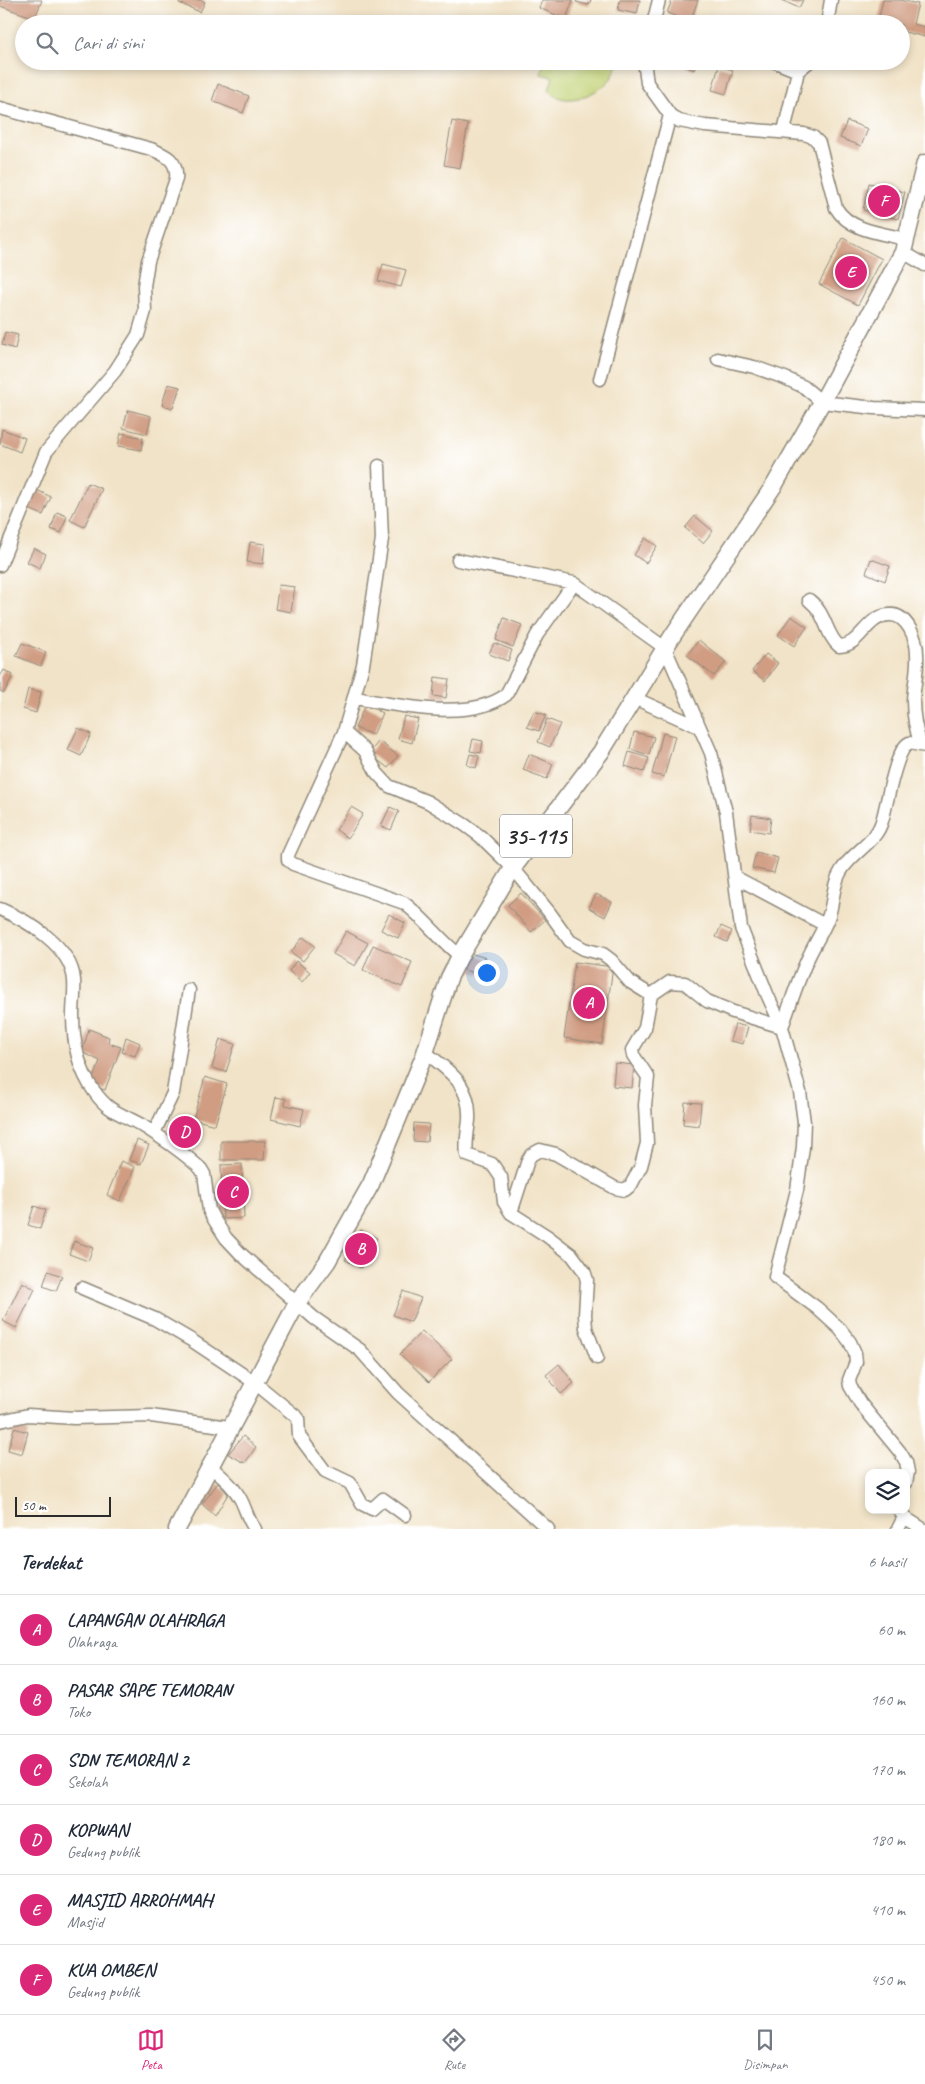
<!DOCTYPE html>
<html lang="id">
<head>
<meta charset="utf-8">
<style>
  :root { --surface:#fff; --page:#f2f2f3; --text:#1f2937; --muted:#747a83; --line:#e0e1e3; --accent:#db2777 }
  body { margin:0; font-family:Caveat,sans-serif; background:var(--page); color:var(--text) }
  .controls { position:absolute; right:15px; bottom:15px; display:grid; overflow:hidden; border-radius:10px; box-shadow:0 2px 8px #0003 }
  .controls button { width:45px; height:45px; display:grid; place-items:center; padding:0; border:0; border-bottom:1px solid var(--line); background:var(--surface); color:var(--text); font:25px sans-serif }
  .scale { position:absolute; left:15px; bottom:12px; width:96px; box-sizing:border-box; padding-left:5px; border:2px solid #2b2b2b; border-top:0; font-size:14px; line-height:18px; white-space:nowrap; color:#2b2b2b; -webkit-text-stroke:4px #fff; paint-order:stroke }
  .you { position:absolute; left:486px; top:972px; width:18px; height:18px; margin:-12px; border:4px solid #fff; border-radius:50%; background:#1a73e8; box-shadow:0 0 0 8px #1a73e833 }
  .badge { display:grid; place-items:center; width:32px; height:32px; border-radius:50%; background:var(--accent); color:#fff; font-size:16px; font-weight:700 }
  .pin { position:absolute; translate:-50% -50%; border:2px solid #fff; box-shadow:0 1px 5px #0006 }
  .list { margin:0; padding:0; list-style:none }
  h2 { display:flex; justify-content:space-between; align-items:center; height:65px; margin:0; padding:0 20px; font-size:21px }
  h2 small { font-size:16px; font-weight:400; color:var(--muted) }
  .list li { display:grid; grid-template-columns:32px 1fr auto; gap:15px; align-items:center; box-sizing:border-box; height:70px; padding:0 20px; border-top:1px solid var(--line) }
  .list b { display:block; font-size:19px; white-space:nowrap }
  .list p { margin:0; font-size:16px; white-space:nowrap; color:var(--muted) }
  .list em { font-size:16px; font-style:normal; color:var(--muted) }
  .icon { flex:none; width:28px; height:28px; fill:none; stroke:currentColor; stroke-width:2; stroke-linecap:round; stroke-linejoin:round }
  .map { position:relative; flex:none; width:925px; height:1529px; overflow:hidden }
  .search { position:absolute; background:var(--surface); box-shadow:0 2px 8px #0003; left:15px; right:15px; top:15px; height:55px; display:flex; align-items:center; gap:12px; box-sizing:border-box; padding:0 18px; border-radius:28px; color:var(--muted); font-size:19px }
  .sheet { height:485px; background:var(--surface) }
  nav { display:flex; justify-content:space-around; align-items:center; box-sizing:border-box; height:70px; border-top:1px solid var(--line); background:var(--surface); font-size:14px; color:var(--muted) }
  nav a { display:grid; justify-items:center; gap:2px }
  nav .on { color:var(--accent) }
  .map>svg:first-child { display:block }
</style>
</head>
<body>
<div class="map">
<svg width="925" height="1529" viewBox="0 0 925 1529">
  <rect width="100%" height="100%" fill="#fff"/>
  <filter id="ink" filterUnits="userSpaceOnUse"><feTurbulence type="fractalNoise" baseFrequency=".02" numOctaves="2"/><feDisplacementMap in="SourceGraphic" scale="10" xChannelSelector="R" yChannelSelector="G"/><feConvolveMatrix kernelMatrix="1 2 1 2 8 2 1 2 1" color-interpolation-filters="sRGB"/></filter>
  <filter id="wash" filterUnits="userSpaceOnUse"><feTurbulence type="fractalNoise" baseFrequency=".0096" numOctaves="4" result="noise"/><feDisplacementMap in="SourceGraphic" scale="20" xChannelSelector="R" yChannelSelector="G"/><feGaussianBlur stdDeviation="1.12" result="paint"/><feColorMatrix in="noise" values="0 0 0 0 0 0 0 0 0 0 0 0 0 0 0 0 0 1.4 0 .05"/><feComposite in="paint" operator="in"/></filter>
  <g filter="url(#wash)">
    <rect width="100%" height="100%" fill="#f1e3c7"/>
    <path fill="#c1d174" stroke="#767e50" d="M544,61H617C616,66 615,73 612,77C601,93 564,110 549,90L553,77L541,74Z"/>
    <g id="blocks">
      <path fill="#d09d83" d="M0,0H42L35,18L0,6Z
        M180,0H201L205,2L200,12L179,3Z
        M542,0H573L566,19L539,8Z
        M577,0H591L589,5L576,2Z
        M620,0H640L637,14L618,10Z
        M672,0H698L690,22L667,13Z
        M781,0H803L799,8Z
        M883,0H900L918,4L913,24L925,27V37L905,32L901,28V24H896L891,19L886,24L879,17Z
        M680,61H698L694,70L680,64Z
        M719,66L733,70L726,94L712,90Z
        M218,84L249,96L243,113L212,101Z
        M452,121L468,124L460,168L444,165Z
        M847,121L868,129L861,146L840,138Z
        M869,183L905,192L898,219L863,210Z
        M843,238L882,259L858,305L819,284Z
        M383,264L406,270L401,287L378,281Z
        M5,332L18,335L15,349L2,345Z
        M168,384L180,387L173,408L162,405Z
        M128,410L151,416L147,434L123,428Z
        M2,429L25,438L20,452L0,444Z
        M121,433L143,438L141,450L118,446Z
        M88,483L102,489L84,527L70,520Z
        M37,490L51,497L43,515L29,509Z
        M57,512L67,516L61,533L51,529Z
        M695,516L713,531L703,543L685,528Z
        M645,538L657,546L646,563L634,555Z
        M250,542L265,544L263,564L247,562Z
        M34,548L46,554L40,568L27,562Z
        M871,559L890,566L885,581L866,573Z
        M279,585L295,587L291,612L275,609Z
        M791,616L807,627L794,646L778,635Z
        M504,618L522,625L513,647L496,640Z
        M699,640L726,662L714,676L687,655Z
        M22,643L46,652L41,666L16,656Z
        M494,643L512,650L508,661L489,654Z
        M766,654L778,663L765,681L752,671Z
        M4,670L13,675L4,693L0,691V677Z
        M435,677L449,679L446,698L433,696Z
        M28,689L41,692L36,713L23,709Z
        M365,705L383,713L373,735L355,728Z
        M534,711L546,715L539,731L527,727Z
        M404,716L418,719L412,743L398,739Z
        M547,719L560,724L550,747L538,742Z
        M78,728L91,734L81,756L68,750Z
        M634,732L654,737L649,755L630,749Z
        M663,733L675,736L664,777L652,774Z
        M473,739L483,741L481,753L470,751Z
        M379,741L398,756L388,768L369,753Z
        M629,752L649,758L644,772L625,766Z
        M470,754L479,756L476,768L467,765Z
        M529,754L553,764L547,779L523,770Z
        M351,807L363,814L348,838L336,830Z
        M390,807L399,811L391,830L381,826Z
        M752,815L771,818L769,833L750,830Z
        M756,852L778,858L774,873L752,868Z
        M521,893L545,920L531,932L508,905Z
        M596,894L612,902L605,917L589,908Z
        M389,914L405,923L398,938L381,930Z
        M721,926L732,931L727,942L716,937Z
        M346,931L368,943L355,966L333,954Z
        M303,937L315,946L303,961L291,952Z
        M373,945L412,962L402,987L363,970Z
        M466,952L486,958L481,975L461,969Z
        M296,961L310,972L302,982L289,971Z
        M575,962L613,967L602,1044L564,1038Z
        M735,1024L748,1027L743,1044L730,1041Z
        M89,1029L109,1037L108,1043L121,1047L105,1090L90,1085L100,1061L82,1052Z
        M126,1037L140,1043L135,1056L122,1052Z
        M220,1039L235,1044L226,1072L212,1068Z
        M615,1063L634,1065L632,1088L613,1086Z
        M205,1077L227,1084L215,1125L193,1119Z
        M276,1097L286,1099L285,1105L304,1109L300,1126L271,1119Z
        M685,1102L701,1103L699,1126L683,1124Z
        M179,1120L198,1130L191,1144L171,1133Z
        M414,1123L429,1124L427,1142L413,1141Z
        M137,1140L149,1145L141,1164L129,1160Z
        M221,1141H265L264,1160H221Z
        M121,1161L135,1167L120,1201L107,1195Z
        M242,1164L244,1218L223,1219L221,1165Z
        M34,1206L46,1210L40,1229L28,1225Z
        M361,1230L377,1238L361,1268L345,1260Z
        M74,1241L93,1248L88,1261L69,1254Z
        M48,1271L62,1276L56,1291L43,1286Z
        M22,1282L35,1289L16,1328L3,1321Z
        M403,1291L421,1298L411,1322L393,1315Z
        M422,1331L452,1359L429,1382L400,1354Z
        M559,1364L574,1383L561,1394L546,1375Z
        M14,1428L28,1432L22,1454L8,1450Z
        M243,1436L256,1447L245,1463L228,1454Z
        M218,1483L228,1494L215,1516L202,1504Z"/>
    </g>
  </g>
  <g filter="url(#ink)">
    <use href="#blocks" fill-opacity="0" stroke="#8e8779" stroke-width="1"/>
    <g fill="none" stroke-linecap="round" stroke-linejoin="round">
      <defs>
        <path id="minor" d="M653,24L659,0
          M827,24L831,0
          M644,61L647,83L670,115L679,121L705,126L804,134L813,137L819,143L836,208C850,231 881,233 906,239
          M773,61L798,71
          M0,108L151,149C166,155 178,160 176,179L148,261L144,286L145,311L138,335L115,371L46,452L0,565
          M784,131L798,71L810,61
          M903,252L925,265
          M718,359L754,367L785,378L804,387L822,402L874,408L925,410
          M600,379L670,115
          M379,466L382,539L363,665L344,732L288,855V860L293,864L404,903C424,918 440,940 460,956
          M458,560L574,583L665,648L711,753L726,812L741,928L767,994L782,1027L800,1092L804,1122L803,1147L797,1190L775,1277L817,1308L840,1329L850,1342L855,1353L856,1362L849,1380L850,1386L860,1403L900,1452L906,1462L908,1472L906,1483
          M809,600C827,614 825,634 839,646C860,647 866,616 889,615C907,613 917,640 917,654C918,670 914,685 913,700C913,716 916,731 921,745
          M355,698C398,705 469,722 506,695L537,635L574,583
          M634,698L699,727
          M344,732L365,751L377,773L389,786L428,802L465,825L480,836L513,868L549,912L570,941L584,949L603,954L611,960L630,982L651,995L670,982L685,983L707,1001L733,1012L782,1027C791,1003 798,979 809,956C815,943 823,931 828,918C834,903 832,885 841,871C852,852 876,843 882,821C887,806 895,750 909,743L925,746
          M735,877L825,925
          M0,909C28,921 71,946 74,980C75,992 73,1004 73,1015C73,1041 78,1069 94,1091C109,1113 121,1113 143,1126C162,1138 184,1153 201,1169L204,1174L209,1210L213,1218L226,1238L241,1254L314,1318L360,1350L398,1393L548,1529
          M425,1052C449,1071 471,1084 469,1120C468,1131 465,1144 467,1155L492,1164L501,1177L504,1202L511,1213L547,1236L572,1255L584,1271L587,1280L585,1315L586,1328L597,1358
          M154,1133L173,1093L189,990
          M511,1213L528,1160L531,1155L540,1150L556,1154L615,1188L625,1190L631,1185L641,1166L647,1143L645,1105L648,1077L633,1055L632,1050L645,1028L651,995
          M82,1288L155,1319L191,1340L254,1382L298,1418L299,1436L325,1471L350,1483L362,1504L372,1509L383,1499L405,1515
          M0,1421L28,1415L74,1418L151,1416L229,1427
          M209,1465C221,1476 234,1486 241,1500C246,1510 248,1520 255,1529
          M899,1510L904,1517L923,1529
          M898,1529L904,1517"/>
        <path id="major" d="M177,1529L297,1303L327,1262L371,1184L424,1056L449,978L460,956L513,868L601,752L673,635L775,484L822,402L903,252L925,163"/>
      </defs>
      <use href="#minor" stroke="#8e8779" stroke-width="15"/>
      <use href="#major" stroke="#8e8779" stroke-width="19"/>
      <use href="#minor" stroke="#fff" stroke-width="12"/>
      <use href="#major" stroke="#fff" stroke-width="16"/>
    </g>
  </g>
  <g text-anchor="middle" stroke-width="5" stroke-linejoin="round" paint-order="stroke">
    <rect fill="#fff" stroke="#6b6b6b" stroke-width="1" x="500" y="814.5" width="72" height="43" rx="4"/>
    <g font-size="24" font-weight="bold" fill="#2b2b2b">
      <text x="536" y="844">35-115</text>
    </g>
  </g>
</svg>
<div class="controls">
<button><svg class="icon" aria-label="layers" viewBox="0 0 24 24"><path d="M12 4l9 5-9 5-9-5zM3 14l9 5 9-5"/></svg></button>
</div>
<div class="scale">50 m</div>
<div class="you"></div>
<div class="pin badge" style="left:589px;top:1003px">A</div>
<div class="pin badge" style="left:361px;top:1249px">B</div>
<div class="pin badge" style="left:233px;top:1192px">C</div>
<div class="pin badge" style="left:185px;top:1132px">D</div>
<div class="pin badge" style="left:851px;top:272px">E</div>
<div class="pin badge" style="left:884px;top:201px">F</div>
<div class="search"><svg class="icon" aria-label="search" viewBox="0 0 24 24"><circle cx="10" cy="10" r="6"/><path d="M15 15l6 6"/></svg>Cari di sini</div>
</div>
<section class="sheet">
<h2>Terdekat<small>6 hasil</small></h2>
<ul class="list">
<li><span class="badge">A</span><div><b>LAPANGAN OLAHRAGA</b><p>Olahraga</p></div><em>60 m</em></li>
<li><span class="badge">B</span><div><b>PASAR SAPE TEMORAN</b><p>Toko</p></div><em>160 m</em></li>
<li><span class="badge">C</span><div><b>SDN TEMORAN 2</b><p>Sekolah</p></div><em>170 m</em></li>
<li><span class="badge">D</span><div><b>KOPWAN</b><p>Gedung publik</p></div><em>180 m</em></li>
<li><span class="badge">E</span><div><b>MASJID ARROHMAH</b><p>Masjid</p></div><em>410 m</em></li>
<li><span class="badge">F</span><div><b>KUA OMBEN</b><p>Gedung publik</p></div><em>450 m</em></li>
</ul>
</section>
<nav>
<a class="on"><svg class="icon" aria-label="map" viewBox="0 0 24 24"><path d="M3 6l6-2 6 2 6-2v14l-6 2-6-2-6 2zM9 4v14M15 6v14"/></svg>Peta</a>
<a><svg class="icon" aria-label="directions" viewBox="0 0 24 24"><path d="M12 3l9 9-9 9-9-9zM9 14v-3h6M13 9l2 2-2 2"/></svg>Rute</a>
<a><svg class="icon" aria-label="saved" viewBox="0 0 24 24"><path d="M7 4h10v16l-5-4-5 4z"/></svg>Disimpan</a>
</nav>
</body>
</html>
